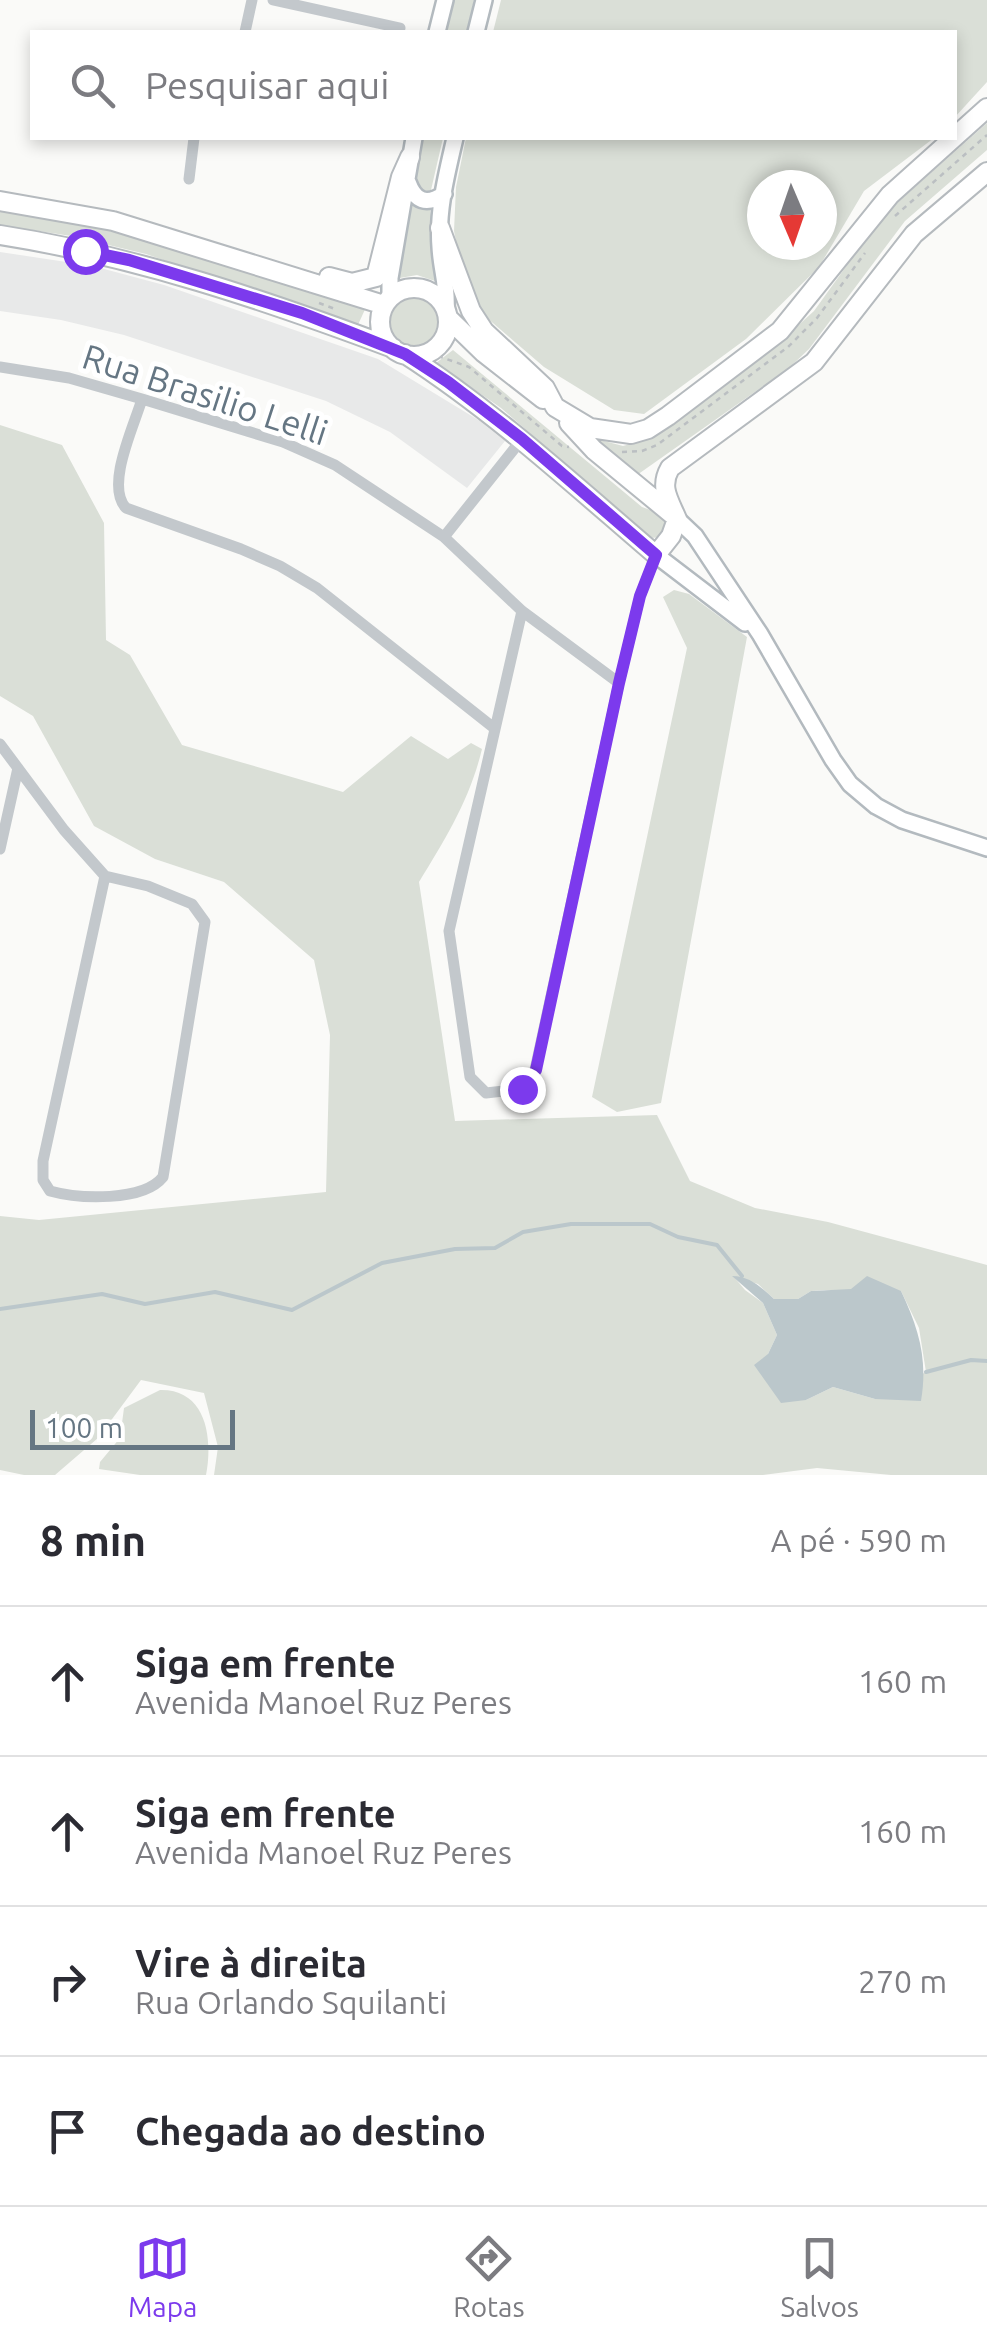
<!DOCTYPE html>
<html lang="pt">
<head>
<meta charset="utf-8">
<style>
  :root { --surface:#fff; --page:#f2f2f3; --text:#2b2b33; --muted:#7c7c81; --line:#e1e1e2; --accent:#7c3aed }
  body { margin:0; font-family:Ubuntu,sans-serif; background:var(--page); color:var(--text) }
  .compass { position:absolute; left:747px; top:170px; width:90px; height:90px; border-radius:50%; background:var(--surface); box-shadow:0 5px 15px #0003; rotate:178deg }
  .scale { position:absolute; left:30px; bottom:25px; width:205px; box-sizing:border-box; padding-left:10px; border:5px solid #657683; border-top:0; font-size:28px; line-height:35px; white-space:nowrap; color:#657683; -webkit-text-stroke:8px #fff; paint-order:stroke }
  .stop { position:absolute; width:30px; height:30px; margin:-22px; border:8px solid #7c3aed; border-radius:50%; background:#fff }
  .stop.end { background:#7c3aed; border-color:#fff; box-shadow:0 2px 10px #0008 }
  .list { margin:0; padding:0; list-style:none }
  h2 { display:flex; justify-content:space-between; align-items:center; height:130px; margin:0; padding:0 40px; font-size:42px }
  h2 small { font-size:32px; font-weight:400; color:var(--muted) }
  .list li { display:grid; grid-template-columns:65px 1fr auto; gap:30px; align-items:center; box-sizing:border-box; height:150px; padding:0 40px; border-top:2px solid var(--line) }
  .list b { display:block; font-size:38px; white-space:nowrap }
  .list p { margin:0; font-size:32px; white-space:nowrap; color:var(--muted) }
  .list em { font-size:32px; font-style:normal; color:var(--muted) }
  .icon { flex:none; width:55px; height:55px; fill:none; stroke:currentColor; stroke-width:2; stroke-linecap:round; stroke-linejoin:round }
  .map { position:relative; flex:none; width:987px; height:1475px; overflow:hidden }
  .search { position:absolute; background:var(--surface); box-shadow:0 5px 15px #0003; left:30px; right:30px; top:30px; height:110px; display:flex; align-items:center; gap:25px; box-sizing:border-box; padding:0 35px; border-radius:0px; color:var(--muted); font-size:38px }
  .sheet { height:730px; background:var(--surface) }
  nav { display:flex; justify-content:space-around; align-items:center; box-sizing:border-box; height:140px; border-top:2px solid var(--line); background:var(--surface); font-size:28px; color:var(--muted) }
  nav a { display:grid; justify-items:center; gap:5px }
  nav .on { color:var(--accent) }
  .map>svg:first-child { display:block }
</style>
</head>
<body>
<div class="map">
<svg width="987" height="1475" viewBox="0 0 987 1475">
  <rect width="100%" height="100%" fill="#fafaf8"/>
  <path fill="#e8e9e9" d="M0,252L93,266L164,285L378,359L480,421L505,441L467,488L390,432L326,401L124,335L61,320L0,311Z"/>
  <path fill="#dadfd7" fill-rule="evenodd" d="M454,0H474L467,32H447Z
    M501,0H987V82L955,117L954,32H493Z
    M987,123V150L905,221L809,349L789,368L637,475L589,437L623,446L655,437L770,351L814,311L868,236L897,203Z
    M423,138H443L431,190L419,195L413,182Z
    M466,138H934L864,191L819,267L746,339L644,414L614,410L544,367L479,311L462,271L454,231L456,187ZM762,185H822V245H762Z
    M409,198L419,207L430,204L433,255L441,283L417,275L394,279Z
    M0,209C126,228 245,268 367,305L357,327L146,254L71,236L0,225Z
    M387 322a26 26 0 1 1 52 0a26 26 0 1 1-52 0Z
    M453,350L642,507L664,515L668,523L665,537L650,538L501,408L436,363Z
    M0,425L62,445L104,523L106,640L130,655L182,745L343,792L411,736L448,759L471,743L482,749C470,799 446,838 419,882L455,1121L657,1115L690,1181L755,1208L828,1222L987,1265V1475H891L817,1468L763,1475H214L218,1447L204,1393L141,1380L98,1438L55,1475H24L0,1470V1216L39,1220L326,1192L330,1035L314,960L224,882L155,859L94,826L33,716L0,696ZM734,1277L758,1284L774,1299H798L811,1291L824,1290L901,1291L919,1328L926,1372L875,1399L833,1387L806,1400L768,1354L777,1335L763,1303L745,1290Z
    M674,590L689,594L747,637L661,1103L617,1112L592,1097L687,648L663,597Z
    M160,1390C207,1389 213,1439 206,1475H140L99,1469L100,1462L120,1438L124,1408Z"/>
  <path fill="#bbc7cb" d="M732,1276C750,1276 762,1288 774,1299H798L811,1291L851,1289L867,1276L901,1291C919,1329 928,1360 921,1401L875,1399L833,1387L806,1400L781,1403L754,1365L768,1354L777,1335L763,1303Z"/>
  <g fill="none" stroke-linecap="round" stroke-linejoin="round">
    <path stroke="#bbc7cb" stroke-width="4" d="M0,1309L102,1294L145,1304L215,1292L292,1310L382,1263L455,1249L495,1248L523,1232L571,1224H650L678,1237L717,1245L742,1276
      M926,1372L971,1360L987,1361"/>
    <defs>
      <path id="secondary" d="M437,32L445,0
        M476,32L484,0
        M408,182C415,201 426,206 444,194
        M390,297V278L414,138
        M446,310C448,287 441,269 440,247C437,210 447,173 455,138
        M677,519L695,536L760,634L833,760L850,784L876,806L902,820L987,848
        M656,555L745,623"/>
      <path id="primary" d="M0,201L113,221L384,305
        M440,228L471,311L484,331L545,388L555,407L590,428L631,434L648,429L668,416L780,331L890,195L987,108
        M0,235C135,256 265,300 393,348
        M329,277L352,283L376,277L401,177L410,157
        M380 322a34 34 0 1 1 68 0a34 34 0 1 1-68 0Z
        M448,318L484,353L543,399
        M405,354C495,412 574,485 656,555L671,536L677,519
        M569,423L594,450L673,515
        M677,519C669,500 659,487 670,468L814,362L914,234L987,172"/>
    </defs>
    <use href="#secondary" stroke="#b3babf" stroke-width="20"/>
    <use href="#primary" stroke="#b5babe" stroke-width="22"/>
    <path stroke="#bbbfc2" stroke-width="2.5" stroke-dasharray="5 5" stroke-linecap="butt" d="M895,216L987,135
      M319,303L335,309
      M438,356L469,367L562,446L569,447
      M622,452L642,451L657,445L788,347L817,318L865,253"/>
    <path stroke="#c3c8cc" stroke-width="11" d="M273,0L400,28
      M245,32L252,0
      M189,179L194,138
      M0,367L69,378L142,399L283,442L335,465L444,537L522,611L619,683
      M142,399C134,426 105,486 126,508L241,549L280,566L317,588L494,728
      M444,537L522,439
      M522,611L449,931L470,1077L486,1093L522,1089L535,1070L619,683L640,596L656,555
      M0,744L64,830L105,876L148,886L192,904L205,922L163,1177C143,1202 79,1199 50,1191L43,1180V1161L105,876
      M0,849L18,768"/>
    <use href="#secondary" stroke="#fff" stroke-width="15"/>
    <use href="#primary" stroke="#fff" stroke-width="18"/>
  </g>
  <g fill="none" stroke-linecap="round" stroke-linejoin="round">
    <path stroke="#7c3aed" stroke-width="12" d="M85,251L129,260L302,313L405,354L448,382L522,439L656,555L640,596L619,683L536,1070L522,1089"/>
  </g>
  <g text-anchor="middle" stroke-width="10" stroke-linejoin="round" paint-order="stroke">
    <g font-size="35" fill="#657683" stroke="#fff">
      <text transform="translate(205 395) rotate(18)" y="12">Rua Brasilio Lelli</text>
    </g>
  </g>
</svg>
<svg class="compass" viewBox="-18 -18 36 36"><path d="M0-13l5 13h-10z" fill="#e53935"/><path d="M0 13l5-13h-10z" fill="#7c7c81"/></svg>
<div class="scale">100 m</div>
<div class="stop" style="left:85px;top:251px"></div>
<div class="stop end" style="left:522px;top:1089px"></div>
<div class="search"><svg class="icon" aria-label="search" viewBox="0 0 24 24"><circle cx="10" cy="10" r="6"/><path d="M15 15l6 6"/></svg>Pesquisar aqui</div>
</div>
<section class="sheet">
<h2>8 min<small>A pé · 590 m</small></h2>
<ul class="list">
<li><svg class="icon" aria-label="ahead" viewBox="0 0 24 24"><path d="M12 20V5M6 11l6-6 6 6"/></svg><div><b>Siga em frente</b><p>Avenida Manoel Ruz Peres</p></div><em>160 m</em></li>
<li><svg class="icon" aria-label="ahead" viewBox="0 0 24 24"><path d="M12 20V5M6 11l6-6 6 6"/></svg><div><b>Siga em frente</b><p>Avenida Manoel Ruz Peres</p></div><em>160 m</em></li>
<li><svg class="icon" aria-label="right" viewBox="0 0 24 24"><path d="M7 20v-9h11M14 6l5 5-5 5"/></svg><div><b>Vire à direita</b><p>Rua Orlando Squilanti</p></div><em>270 m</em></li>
<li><svg class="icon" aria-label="arrive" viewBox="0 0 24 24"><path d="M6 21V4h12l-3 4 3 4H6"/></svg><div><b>Chegada ao destino</b></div></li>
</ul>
</section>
<nav>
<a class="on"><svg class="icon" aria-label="map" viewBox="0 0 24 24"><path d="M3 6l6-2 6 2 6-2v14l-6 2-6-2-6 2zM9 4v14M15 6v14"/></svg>Mapa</a>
<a><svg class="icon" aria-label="directions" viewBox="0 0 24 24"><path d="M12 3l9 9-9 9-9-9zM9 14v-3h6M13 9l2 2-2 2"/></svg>Rotas</a>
<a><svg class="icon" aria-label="saved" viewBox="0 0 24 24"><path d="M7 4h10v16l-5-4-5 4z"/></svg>Salvos</a>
</nav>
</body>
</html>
